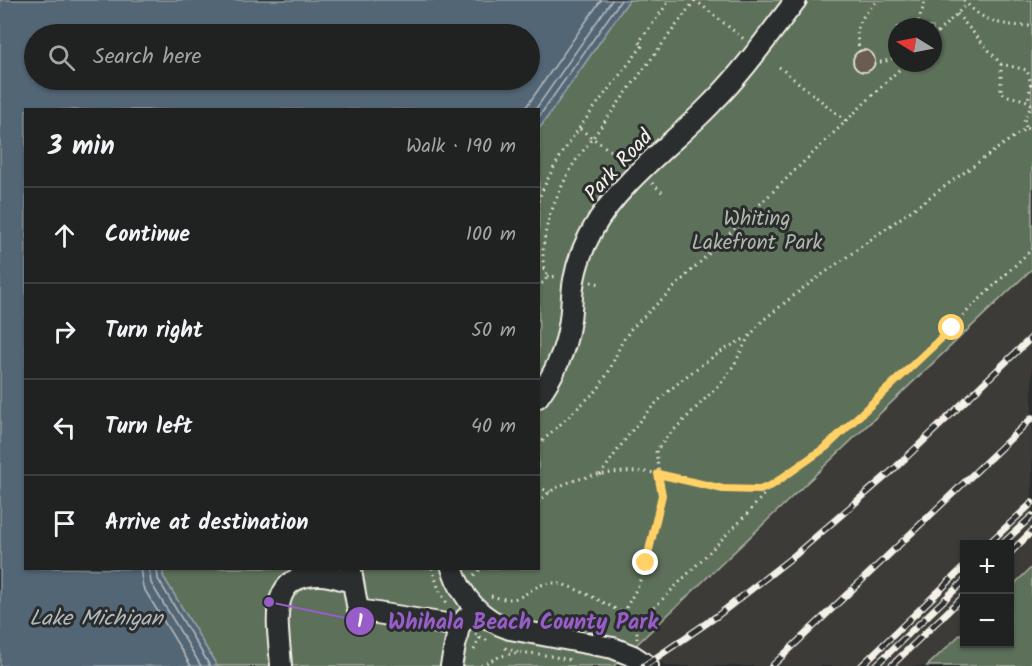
<!DOCTYPE html>
<html lang="en">
<head>
<meta charset="utf-8">
<style>
  :root { --surface:#202222; --page:#282a2a; --text:#f1f3f6; --muted:#a2a4a5; --line:#3d3f40 }
  body { margin:0; font-family:Kalam,sans-serif; background:var(--page); color:var(--text) }
  .controls { position:absolute; right:18px; bottom:18px; display:grid; overflow:hidden; border-radius:0px; box-shadow:0 2px 4px #0004 }
  .controls button { width:54px; height:54px; display:grid; place-items:center; padding:0; border:0; border-bottom:2px solid var(--line); background:var(--surface); color:var(--text); font:30px sans-serif }
  .compass { position:absolute; left:888px; top:18px; width:54px; height:54px; border-radius:50%; background:var(--surface); box-shadow:0 2px 4px #0004; rotate:280deg }
  .stop { position:absolute; width:18px; height:18px; margin:-14px; border:4px solid #ffd166; border-radius:50%; background:#fff }
  .stop.end { background:#ffd166; border-color:#fff; box-shadow:0 2px 6px #0008 }
  .list { margin:0; padding:0; list-style:none }
  h2 { display:flex; justify-content:space-between; align-items:center; height:78px; margin:0; padding:0 24px; font-size:26px }
  h2 small { font-size:20px; font-weight:400; color:var(--muted) }
  .list li { display:grid; grid-template-columns:39px 1fr auto; gap:18px; align-items:center; box-sizing:border-box; height:96px; padding:0 24px; border-top:2px solid var(--line) }
  .list b { display:block; font-size:22px; white-space:nowrap }
  .list em { font-size:20px; font-style:normal; color:var(--muted) }
  .icon { flex:none; width:33px; height:33px; fill:none; stroke:currentColor; stroke-width:2; stroke-linecap:round; stroke-linejoin:round }
  .map { position:relative; flex:none; width:1032px; height:666px; overflow:hidden }
  .search { position:absolute; background:var(--surface); box-shadow:0 2px 4px #0004; left:24px; top:24px; width:516px; height:66px; display:flex; align-items:center; gap:15px; box-sizing:border-box; padding:0 21px; border-radius:33px; color:var(--muted); font-size:22px }
  .panel { position:absolute; background:var(--surface); box-shadow:0 2px 4px #0004; left:24px; top:108px; width:516px; height:462px; border-radius:0px }
  .map>svg:first-child { display:block }
</style>
</head>
<body>
<div class="map">
<svg width="1032" height="666" viewBox="0 0 1032 666">
  <rect width="100%" height="100%" fill="#2a2d2e"/>
  <filter id="ink" filterUnits="userSpaceOnUse"><feTurbulence type="fractalNoise" baseFrequency=".0167" numOctaves="2"/><feDisplacementMap in="SourceGraphic" scale="12" xChannelSelector="R" yChannelSelector="G"/><feConvolveMatrix kernelMatrix="1 2 1 2 8 2 1 2 1" color-interpolation-filters="sRGB"/></filter>
  <g filter="url(#ink)">
    <path fill="#3d3b38" d="M1032,269V567L1010,588V544H964V631L927,666H666L648,651L637,645Z"/>
    <path fill="#5d705a" stroke="#a8b0a1" stroke-width="1.5" fill-rule="evenodd" d="M629,0H1032V269L614,666H217L163,576V568H538L539,129ZM897,27H933V63H897Z
      M1032,567V666H927L964,631V644H1010V588Z"/>
    <path fill="#536676" stroke="#939ea4" stroke-width="1.5" fill-rule="evenodd" d="M0,0H629L539,129L538,110H26V568L163,569V576L217,666H0ZM34,34H530V80H34Z"/>
    <g fill="none" stroke-linecap="round" stroke-linejoin="round">
      <path stroke="#b4b9ba" stroke-width="1.5" d="M524,110L601,0
        M535,110L612,0
        M538,118L621,0
        M140,568L143,587L191,666
        M149,568L151,583L201,666
        M157,568L158,579L210,666"/>
    </g>
    <path fill="#685d4f" stroke="#f4f1e8" stroke-width="1.5" d="M853 61a11 11 0 1 1 22 0a11 11 0 1 1-22 0Z"/>
    <g fill="none" stroke-linecap="round" stroke-linejoin="round">
      <defs>
        <path id="minor" d="M538,397C554,375 565,352 569,326C572,311 571,295 574,280C577,263 584,245 593,229C619,182 675,142 712,103C743,72 769,35 796,0
          M452,568C462,598 480,619 510,629L613,648L633,656L648,666
          M351,571L358,610L459,626
          M281,666C279,628 264,574 321,575C331,575 343,580 353,582
          M451,666L459,626L467,617"/>
      </defs>
      <use href="#minor" stroke="#f4f1e8" stroke-width="24"/>
      <path stroke="#f4f1e8" stroke-width="3" stroke-dasharray="1.5 4.5" stroke-linecap="butt" d="M695,0L745,40
        M964,0C982,23 1005,26 1032,26
        M957,14L1001,64L1027,70L1031,83L1028,101
        M916,27L926,0
        M933,37L967,4
        M860,52C853,27 860,17 879,0
        M874,62H883L897,57
        M1001,64V92C1011,100 1024,96 1032,105
        M779,67L846,121
        M1026,127L1024,119L1032,105
        M580,129L626,162
        M652,183L662,192
        M538,201C559,146 607,93 643,45L639,42L670,0
        M538,265L546,270L547,276L545,282L538,285
        M544,268C538,235 558,191 574,163L695,0
        M547,276L557,277
        M591,282L601,284
        M538,445L598,389L609,371L622,342L631,329L906,63
        M600,475C617,452 633,426 653,406C679,380 713,354 746,338
        M538,487L550,492
        M538,502C544,497 550,491 556,488C581,474 633,468 661,474C693,481 737,500 769,486
        M432,568L439,590L448,605
        M474,575L482,568
        M491,596C527,607 525,585 551,583C567,581 616,609 631,618L637,625V639
        M623,613L638,586L646,563L662,495L656,451L667,437L722,382L734,365L748,338L762,321L802,289L1026,128L1032,130
        M637,625L748,513L772,485L826,447L1032,249
        M475,634L490,642
        M505,648L518,652
        M474,650L480,638
        M481,666C514,645 536,654 571,660"/>
      <use href="#minor" stroke="#2a2d2e" stroke-width="20"/>
      <defs>
        <path id="rail" d="M988,544L1032,503
          M1002,544L1032,516
          M1010,553L1032,531
          M644,666L717,616L795,555L894,469L1032,337
          M772,666L1032,418
          M861,666L964,567
          M875,666L964,581
          M891,666L964,596"/>
      </defs>
      <use href="#rail" stroke="#f4f1e8" stroke-width="7"/>
      <use href="#rail" stroke="#2a2d2e" stroke-width="4.5" stroke-dasharray="14" stroke-linecap="butt"/>
    </g>
  </g>
  <g fill="none" stroke-linecap="round" stroke-linejoin="round" filter="url(#ink)">
    <path stroke="#ffd166" stroke-width="8" d="M646,563L662,495L658,474L723,489L760,490L772,485L826,447L952,328"/>
  </g>
  <g text-anchor="middle" stroke-width="6" stroke-linejoin="round" paint-order="stroke">
    <g font-size="21" fill="#f4f1e8" stroke="#2a2d2e">
      <text transform="translate(618 165) rotate(-47)" y="7">Park Road</text>
    </g>
    <g font-size="21" fill="#b0b7a8" stroke="#2a2d2e">
      <text x="757" y="225">Whiting<tspan x="757" dy="24">Lakefront Park</tspan></text>
    </g>
    <g font-size="22" font-style="italic" fill="#b4b9ba" stroke="#2a2d2e">
      <text x="96" y="625">Lake Michigan</text>
    </g>
  </g>
  <path fill="none" stroke="#995dc9" stroke-width="2" d="M269 602L360 621"/>
  <g fill="#995dc9" stroke="#2a2d2e" stroke-width="2">
    <circle cx="269" cy="602" r="6"/>
    <circle cx="360" cy="621" r="15"/>
  </g>
  <g font-size="18" text-anchor="middle" font-weight="bold" fill="#fff">
    <text x="360" y="627">1</text>
  </g>
  <g font-size="22" text-anchor="middle" font-weight="bold" fill="#995dc9" stroke="#2a2d2e" stroke-width="6" stroke-linejoin="round" paint-order="stroke">
    <text x="523" y="629">Whihala Beach County Park</text>
  </g>
</svg>
<div class="controls">
<button>+</button>
<button>−</button>
</div>
<svg class="compass" viewBox="-18 -18 36 36"><path d="M0-13l5 13h-10z" fill="#e53935"/><path d="M0 13l5-13h-10z" fill="#a2a4a5"/></svg>
<div class="stop" style="left:952px;top:328px"></div>
<div class="stop end" style="left:646px;top:563px"></div>
<div class="search"><svg class="icon" aria-label="search" viewBox="0 0 24 24"><circle cx="10" cy="10" r="6"/><path d="M15 15l6 6"/></svg>Search here</div>
<section class="panel">
<h2>3 min<small>Walk · 190 m</small></h2>
<ul class="list">
<li><svg class="icon" aria-label="ahead" viewBox="0 0 24 24"><path d="M12 20V5M6 11l6-6 6 6"/></svg><div><b>Continue</b></div><em>100 m</em></li>
<li><svg class="icon" aria-label="right" viewBox="0 0 24 24"><path d="M7 20v-9h11M14 6l5 5-5 5"/></svg><div><b>Turn right</b></div><em>50 m</em></li>
<li><svg class="icon" aria-label="left" viewBox="0 0 24 24"><path d="M17 20v-9H6M10 6l-5 5 5 5"/></svg><div><b>Turn left</b></div><em>40 m</em></li>
<li><svg class="icon" aria-label="arrive" viewBox="0 0 24 24"><path d="M6 21V4h12l-3 4 3 4H6"/></svg><div><b>Arrive at destination</b></div></li>
</ul>
</section>
</div>
</body>
</html>
